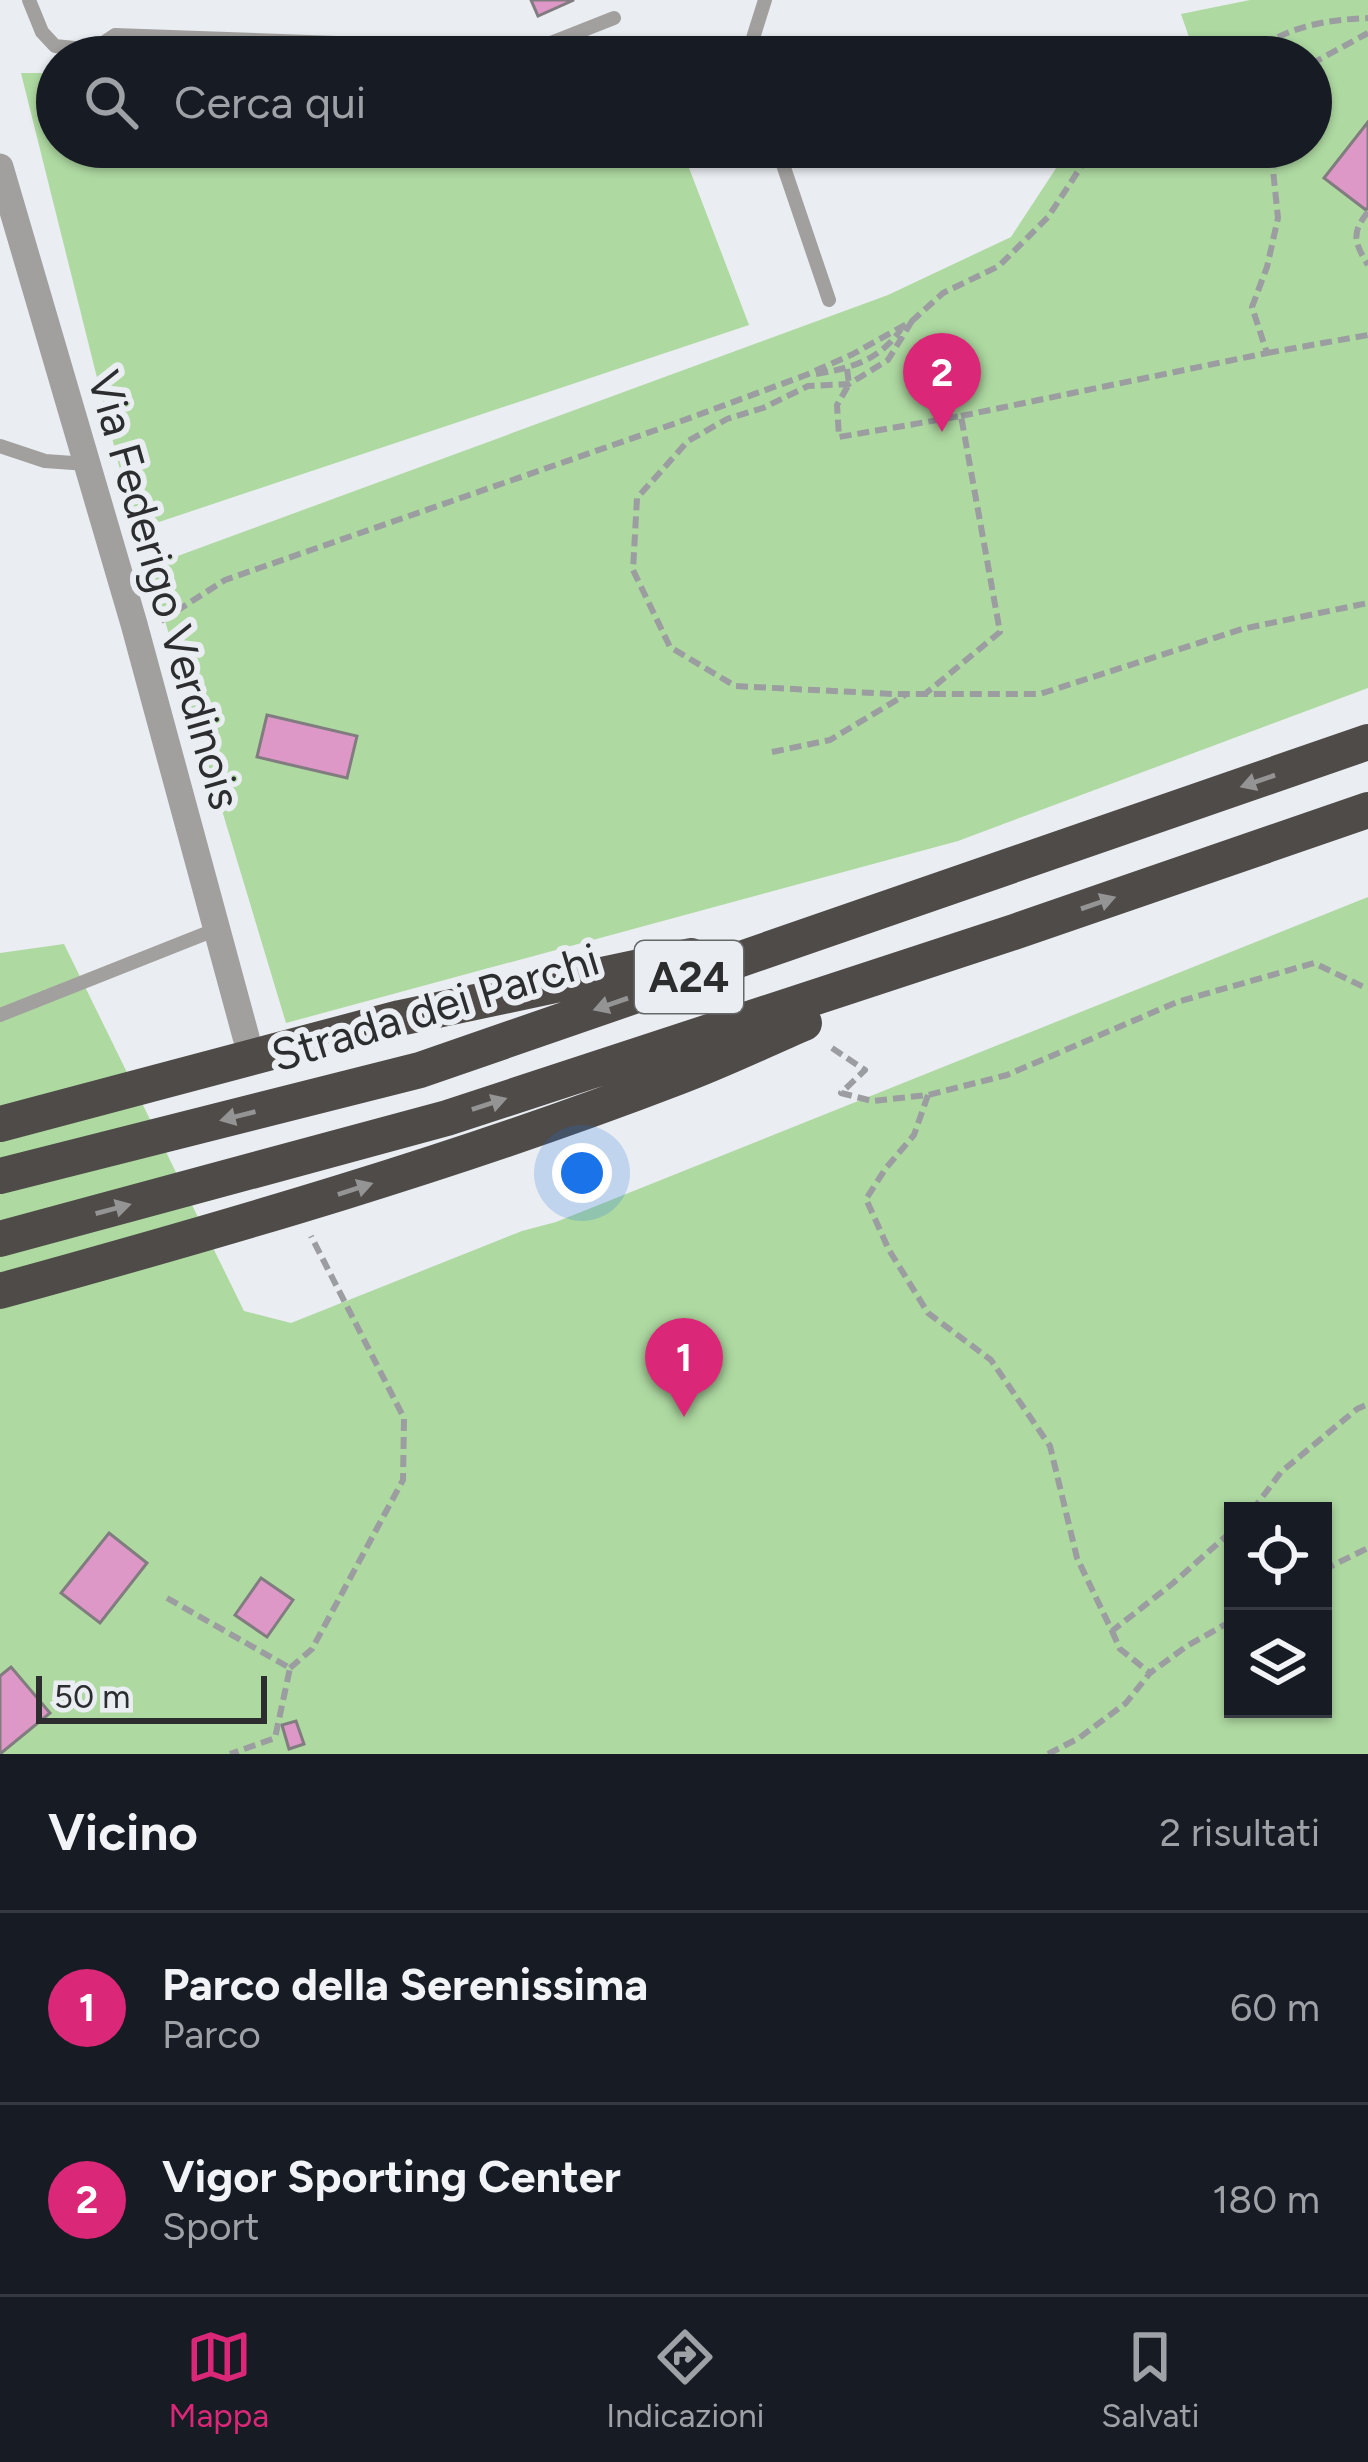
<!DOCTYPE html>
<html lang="it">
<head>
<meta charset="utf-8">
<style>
  :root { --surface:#171b24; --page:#242831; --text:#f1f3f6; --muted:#9ea1a6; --line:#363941; --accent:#db2777 }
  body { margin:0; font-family:Figtree,sans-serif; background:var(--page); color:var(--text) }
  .controls { position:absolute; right:36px; bottom:36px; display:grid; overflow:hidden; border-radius:0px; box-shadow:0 3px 9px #0004 }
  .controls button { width:108px; height:108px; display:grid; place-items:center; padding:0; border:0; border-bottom:3px solid var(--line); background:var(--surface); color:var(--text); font:60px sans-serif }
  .scale { position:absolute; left:36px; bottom:30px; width:231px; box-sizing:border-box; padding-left:12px; border:6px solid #2c2d2f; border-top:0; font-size:33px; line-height:42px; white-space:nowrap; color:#2c2d2f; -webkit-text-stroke:9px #eaedf1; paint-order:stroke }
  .you { position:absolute; left:582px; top:1173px; width:42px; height:42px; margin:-30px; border:9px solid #fff; border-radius:50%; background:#1a73e8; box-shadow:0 0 0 18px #1a73e833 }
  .badge { display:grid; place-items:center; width:78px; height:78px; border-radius:50%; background:var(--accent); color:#fff; font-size:39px; font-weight:700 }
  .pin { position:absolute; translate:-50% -99px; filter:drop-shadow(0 3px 6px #0008) }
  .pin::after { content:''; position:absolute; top:63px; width:42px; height:36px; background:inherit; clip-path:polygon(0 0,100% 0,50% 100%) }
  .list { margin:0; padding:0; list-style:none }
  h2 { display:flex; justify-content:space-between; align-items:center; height:156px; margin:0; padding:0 48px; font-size:51px }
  h2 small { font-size:39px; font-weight:400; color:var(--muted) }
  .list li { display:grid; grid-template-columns:78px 1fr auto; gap:36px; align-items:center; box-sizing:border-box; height:192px; padding:0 48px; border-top:3px solid var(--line) }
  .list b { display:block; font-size:45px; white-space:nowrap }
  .list p { margin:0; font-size:39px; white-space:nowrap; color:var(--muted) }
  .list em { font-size:39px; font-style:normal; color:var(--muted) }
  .icon { flex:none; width:66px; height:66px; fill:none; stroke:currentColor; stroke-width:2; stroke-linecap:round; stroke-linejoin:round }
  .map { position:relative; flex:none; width:1368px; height:1754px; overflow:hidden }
  .search { position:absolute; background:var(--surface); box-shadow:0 3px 9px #0004; left:36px; right:36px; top:36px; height:132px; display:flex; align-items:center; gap:30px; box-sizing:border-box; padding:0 42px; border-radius:66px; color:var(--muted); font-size:45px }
  .sheet { height:540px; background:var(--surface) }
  nav { display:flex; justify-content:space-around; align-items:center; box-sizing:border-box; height:168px; border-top:3px solid var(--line); background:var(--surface); font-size:33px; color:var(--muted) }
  nav a { display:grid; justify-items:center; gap:6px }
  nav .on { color:var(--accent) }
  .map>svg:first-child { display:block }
</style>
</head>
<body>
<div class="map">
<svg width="1368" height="1754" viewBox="0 0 1368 1754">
  <rect width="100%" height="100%" fill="#eaedf1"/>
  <path fill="#aed9a1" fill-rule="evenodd" d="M1250,0H1368V688L958,841L286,1023L165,621L145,568L888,295L1011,237L1070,147H1311V57H1153L1191,43L1181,14Z
    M21,73H57V147H681L749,325L135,530Z
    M1368,897V1754H0V953L64,944L244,1311L291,1323L522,1231L556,1222ZM1233,1511H1323V1709H1233Z"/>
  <path fill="#de98c7" stroke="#817c7f" stroke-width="3" d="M531,0H574L538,16Z
    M1368,122V207L1366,210L1324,178Z
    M267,715L357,736L347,778L257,757Z
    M109,1533L147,1563L100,1623L61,1593Z
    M261,1578L293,1600L267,1637L235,1615Z
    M11,1667L50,1713L0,1754V1676Z
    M296,1721L304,1744L289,1749L282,1725Z"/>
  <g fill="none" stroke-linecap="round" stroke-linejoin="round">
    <path stroke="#9b9da0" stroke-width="6" stroke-dasharray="12 6" stroke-linecap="butt" d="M1248,57C1283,27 1323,20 1368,18
      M1311,64L1368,33
      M1368,212C1351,233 1354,242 1368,265
      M912,321L888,360L849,384L808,386L763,408L727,419L688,441L637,498L633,570L670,647L735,686L893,694H1040L1242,629L1368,603
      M1267,353L1368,335
      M847,369L849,384L837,405L839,437L961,416L1000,632L925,694
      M816,374C852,368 880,360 901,329
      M961,416L1267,353L1252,307L1267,267L1278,218L1273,170L1277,147
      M161,621L225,580L679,422L806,375L853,354L912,321L943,293L999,266L1048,217L1094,147
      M772,752L830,740L905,695
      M832,1048L865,1070L841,1093L872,1101L928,1095L1007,1075L1177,1002L1314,963L1368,989
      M928,1095L914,1135L886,1168L866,1199L889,1250L928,1313L991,1360L1050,1446L1077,1558L1112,1631L1172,1584L1233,1530
      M1252,1511L1281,1472L1357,1409L1368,1404
      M1323,1570L1368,1548
      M167,1598L290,1668L275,1738L230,1754
      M1112,1631L1120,1649L1150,1673
      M290,1668L312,1649L403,1480L404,1418L311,1236
      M1048,1754L1079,1738L1126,1703L1150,1673L1187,1646L1233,1620"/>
    <path stroke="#a2a09f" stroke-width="14" d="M29,0L42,32L55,46L93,50L115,35L533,50L614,18
      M747,57L765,0
      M777,147L829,300
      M0,446L45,461L87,464
      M0,1015L217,929"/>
    <path stroke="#a2a09f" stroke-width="27" d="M0,167L134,624L246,1037"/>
    <path stroke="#4f4b49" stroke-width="36" d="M0,1124L400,1018L691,956
      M0,1176L420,1070L1368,742
      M0,1239L447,1118L1017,931L1368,810
      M0,1291C229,1228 457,1162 678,1077C721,1061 762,1041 804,1023"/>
  </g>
  <defs><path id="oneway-solid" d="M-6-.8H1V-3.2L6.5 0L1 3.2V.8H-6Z" transform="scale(3)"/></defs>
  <g fill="#959495">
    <use href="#oneway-solid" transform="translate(1258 781) rotate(161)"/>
    <use href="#oneway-solid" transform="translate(1098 903) rotate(-19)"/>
    <use href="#oneway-solid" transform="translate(611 1004) rotate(161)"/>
    <use href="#oneway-solid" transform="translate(489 1104) rotate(-18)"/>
    <use href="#oneway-solid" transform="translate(238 1116) rotate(166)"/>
    <use href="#oneway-solid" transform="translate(355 1189) rotate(-18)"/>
    <use href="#oneway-solid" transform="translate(113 1209) rotate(-15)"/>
  </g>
  <g text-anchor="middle" stroke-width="12" stroke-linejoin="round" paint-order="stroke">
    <rect fill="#eaedf1" stroke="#656769" stroke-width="3" x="635" y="941" width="108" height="72" rx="9"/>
    <g font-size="42" font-weight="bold" fill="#2c2d2f">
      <text x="689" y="992">A24</text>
    </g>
    <g font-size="45" fill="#2c2d2f" stroke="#eaedf1">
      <text transform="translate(165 590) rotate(74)" y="16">Via Federigo Verdinois</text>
      <text transform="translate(435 1007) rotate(-17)" y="16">Strada dei Parchi</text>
    </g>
  </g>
</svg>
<div class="controls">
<button><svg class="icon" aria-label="locate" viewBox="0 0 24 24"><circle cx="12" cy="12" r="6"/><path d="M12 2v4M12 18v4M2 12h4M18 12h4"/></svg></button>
<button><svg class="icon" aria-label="layers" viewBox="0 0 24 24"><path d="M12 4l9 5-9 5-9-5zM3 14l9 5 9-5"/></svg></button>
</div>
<div class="scale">50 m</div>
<div class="you"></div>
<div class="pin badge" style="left:684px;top:1417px">1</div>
<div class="pin badge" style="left:942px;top:432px">2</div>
<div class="search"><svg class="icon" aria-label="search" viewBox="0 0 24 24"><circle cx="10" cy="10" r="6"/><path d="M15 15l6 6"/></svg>Cerca qui</div>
</div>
<section class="sheet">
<h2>Vicino<small>2 risultati</small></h2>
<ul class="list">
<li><span class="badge">1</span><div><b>Parco della Serenissima</b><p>Parco</p></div><em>60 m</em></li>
<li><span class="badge">2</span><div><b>Vigor Sporting Center</b><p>Sport</p></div><em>180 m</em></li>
</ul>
</section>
<nav>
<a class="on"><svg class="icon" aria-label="map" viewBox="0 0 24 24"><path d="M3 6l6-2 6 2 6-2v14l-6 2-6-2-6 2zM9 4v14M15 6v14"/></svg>Mappa</a>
<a><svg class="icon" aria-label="directions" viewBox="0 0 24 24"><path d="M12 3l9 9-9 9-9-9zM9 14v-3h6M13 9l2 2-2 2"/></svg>Indicazioni</a>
<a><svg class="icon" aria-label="saved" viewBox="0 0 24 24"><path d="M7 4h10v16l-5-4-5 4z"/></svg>Salvati</a>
</nav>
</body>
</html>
